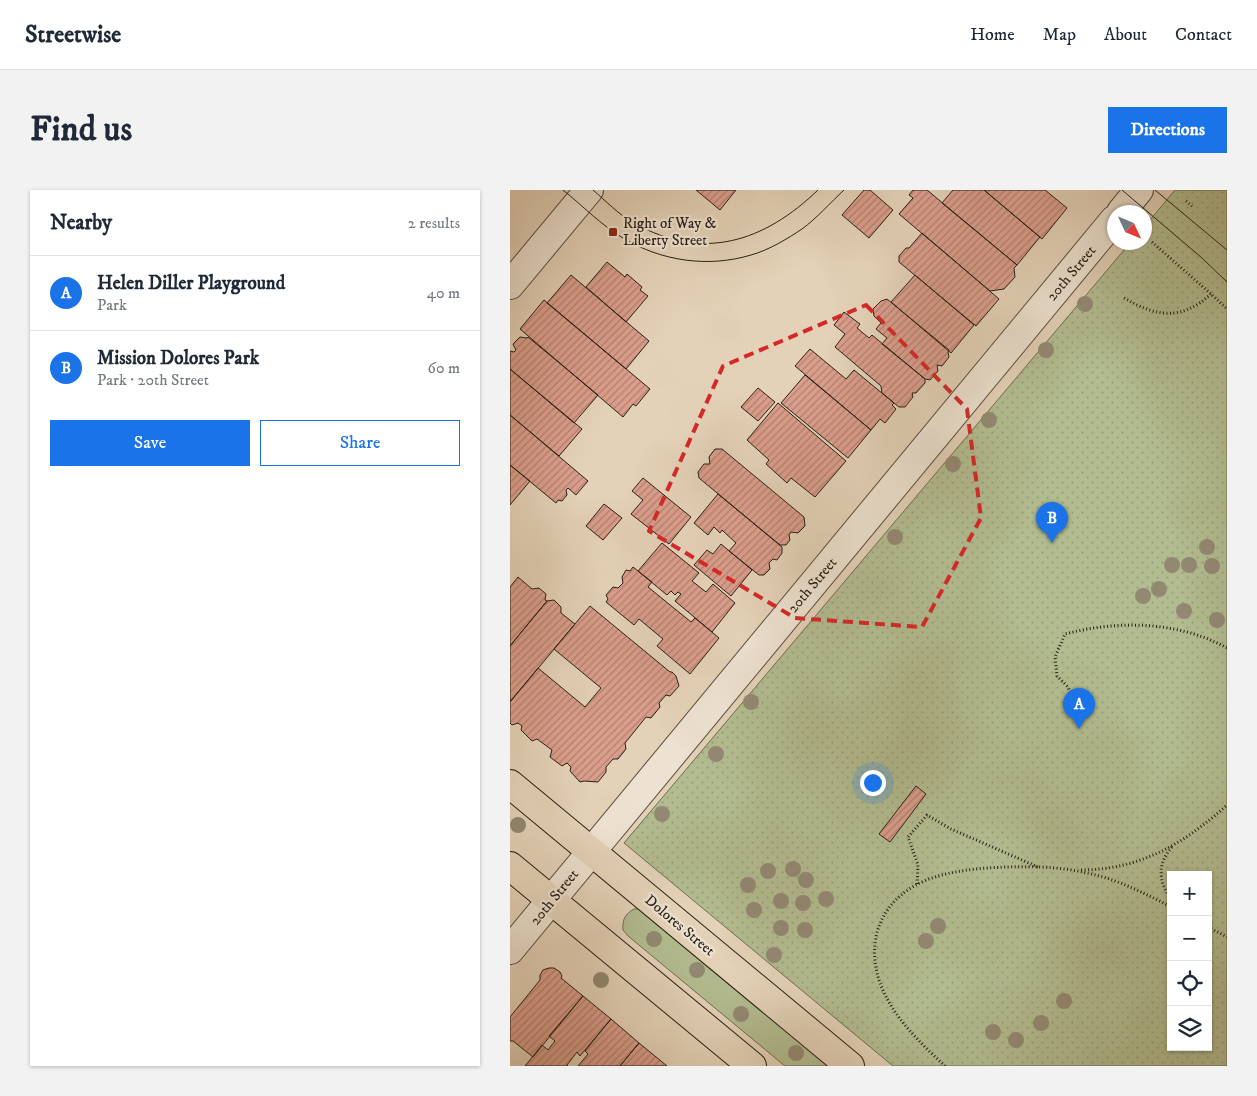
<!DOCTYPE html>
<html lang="en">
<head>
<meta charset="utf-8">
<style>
  :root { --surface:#fff; --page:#f2f2f3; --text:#1f2937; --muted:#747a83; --line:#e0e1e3; --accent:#1a73e8 }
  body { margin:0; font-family:"IM FELL DW Pica",serif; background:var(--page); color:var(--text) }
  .controls { position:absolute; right:15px; bottom:15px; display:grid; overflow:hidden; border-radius:0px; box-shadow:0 1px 4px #0004 }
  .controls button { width:45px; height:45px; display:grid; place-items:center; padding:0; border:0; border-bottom:1px solid var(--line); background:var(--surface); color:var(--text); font:25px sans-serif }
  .compass { position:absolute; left:597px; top:15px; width:45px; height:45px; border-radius:50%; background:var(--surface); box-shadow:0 1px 4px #0004; rotate:134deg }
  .you { position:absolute; left:362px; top:592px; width:18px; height:18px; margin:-12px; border:4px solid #fff; border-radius:50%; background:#1a73e8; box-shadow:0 0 0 8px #1a73e833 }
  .badge { display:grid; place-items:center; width:32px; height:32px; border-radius:50%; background:var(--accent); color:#fff; font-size:16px; font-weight:700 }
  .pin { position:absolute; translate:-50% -41px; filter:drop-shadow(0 1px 2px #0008) }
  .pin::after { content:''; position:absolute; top:26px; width:18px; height:15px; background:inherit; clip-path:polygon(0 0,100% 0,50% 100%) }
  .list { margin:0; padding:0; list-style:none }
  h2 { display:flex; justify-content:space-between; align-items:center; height:65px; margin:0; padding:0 20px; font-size:21px }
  h2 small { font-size:16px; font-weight:400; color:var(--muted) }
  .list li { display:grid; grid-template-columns:32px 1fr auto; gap:15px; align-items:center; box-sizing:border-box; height:75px; padding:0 20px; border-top:1px solid var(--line) }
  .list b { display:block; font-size:19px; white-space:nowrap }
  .list p { margin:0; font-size:16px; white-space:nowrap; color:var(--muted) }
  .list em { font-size:16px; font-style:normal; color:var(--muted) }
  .actions { display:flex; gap:10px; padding:15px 20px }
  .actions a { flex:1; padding:11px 0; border:1px solid var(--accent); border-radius:0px; text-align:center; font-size:18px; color:var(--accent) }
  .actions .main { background:var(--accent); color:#fff }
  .icon { flex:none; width:28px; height:28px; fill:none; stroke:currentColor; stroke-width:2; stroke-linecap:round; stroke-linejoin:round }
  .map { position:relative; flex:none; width:717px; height:876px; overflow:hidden; border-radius:0px }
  header { display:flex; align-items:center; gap:30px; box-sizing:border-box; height:70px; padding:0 25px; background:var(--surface); border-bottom:1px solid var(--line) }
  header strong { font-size:24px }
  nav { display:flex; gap:28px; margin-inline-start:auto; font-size:18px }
  .intro { display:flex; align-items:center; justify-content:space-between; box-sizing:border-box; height:120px; padding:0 30px }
  h1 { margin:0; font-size:35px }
  .button { padding:12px 22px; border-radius:0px; background:var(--accent); color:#fff; font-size:18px; font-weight:700 }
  main { display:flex; gap:30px; padding:0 30px }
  aside { flex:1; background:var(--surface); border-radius:0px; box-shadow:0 1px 4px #0004 }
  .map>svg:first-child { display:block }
</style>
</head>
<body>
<header>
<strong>Streetwise</strong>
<nav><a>Home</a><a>Map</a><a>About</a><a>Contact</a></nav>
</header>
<div class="intro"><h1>Find us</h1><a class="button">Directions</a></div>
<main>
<aside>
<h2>Nearby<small>2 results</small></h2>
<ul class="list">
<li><span class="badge">A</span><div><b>Helen Diller Playground</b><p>Park</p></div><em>40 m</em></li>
<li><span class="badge">B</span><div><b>Mission Dolores Park</b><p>Park · 20th Street</p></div><em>60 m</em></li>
</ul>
<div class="actions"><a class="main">Save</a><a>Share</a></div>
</aside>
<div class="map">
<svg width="717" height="876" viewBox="0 0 717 876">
  <defs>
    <pattern id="park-dots" width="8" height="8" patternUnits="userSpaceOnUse" patternTransform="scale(1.25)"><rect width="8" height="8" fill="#b2bc90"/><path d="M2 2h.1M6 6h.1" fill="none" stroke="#99a17b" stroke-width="1.8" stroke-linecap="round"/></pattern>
    <pattern id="building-hatch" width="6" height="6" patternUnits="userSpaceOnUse" patternTransform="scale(1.25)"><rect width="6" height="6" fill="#db9e8c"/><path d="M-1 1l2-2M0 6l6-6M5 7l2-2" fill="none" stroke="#b28071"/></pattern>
  </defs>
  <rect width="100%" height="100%" fill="#e4d2b8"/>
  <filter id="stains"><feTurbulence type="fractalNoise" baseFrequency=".004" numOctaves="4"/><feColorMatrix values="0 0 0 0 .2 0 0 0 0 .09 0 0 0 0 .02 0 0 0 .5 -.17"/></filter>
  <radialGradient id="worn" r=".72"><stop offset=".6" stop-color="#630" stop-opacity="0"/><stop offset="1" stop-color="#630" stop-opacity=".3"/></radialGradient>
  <path fill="#b2bc90" stroke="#6d6e52" d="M124,719H131L323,876H275L118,746L113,740C112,730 115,724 124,719Z"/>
  <path fill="url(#park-dots)" stroke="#6d6e52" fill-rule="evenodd" d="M665,0H717V876H383L114,653L620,53L634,52L635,36ZM661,685H698V857H661Z"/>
  <path fill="url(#building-hatch)" stroke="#281f15" d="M186,0H226L210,20Z
    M354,0H360L383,20L359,48L332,25Z
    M403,0H417L507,75L504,78L505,87L494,99L480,101L389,24L403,8L399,5Z
    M443,0H474L530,47L507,75L432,13Z
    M474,0H535L557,18L532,49Z
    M412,43L489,109L466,136L389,72V66L396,58H399Z
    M97,72L115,87L117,84L132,97L130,100L138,106L116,132L76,97Z
    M61,85L139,151L116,179L37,113Z
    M405,85L464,135L441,163L381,112Z
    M377,109L439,160L438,162L439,167L432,176L427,175L428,181L420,190L415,189L372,154L377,148L366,139L371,133L364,126L363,119L371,111Z
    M34,110L140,199L126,216L123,214L113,227L10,139Z
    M334,122L350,134L347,138L359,148L362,145L415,189V193L406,203H402L403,207L395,217H389L384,213L372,203L371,196L325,157L335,144L324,135Z
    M10,147L17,148L18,147L88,205L64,233L0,179V161L4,162L6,160L3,154Z
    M300,159L336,189L344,180L384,213L382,215L386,219L375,233L370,229L361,240L285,176Z
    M0,179L72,239L49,266L0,225Z
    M295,185L361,240L338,268L271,213Z
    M248,198L265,212L248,231L231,217Z
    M268,213L336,271L305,307L281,288L277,293L256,274L259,270L237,250Z
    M0,225L78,291L66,305L58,298L56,300L57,305L52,311L48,310L46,313L0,275Z
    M205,259H212L294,327L295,336L288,343L281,342L279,345L280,350L276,355H270L189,288L188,282L194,274H200L199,267Z
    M0,275L20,291L0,315Z
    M133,288L181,327L159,354L121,324L133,310L122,301Z
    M208,304L272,357V363L267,370L263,369L259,373L260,379L254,385H249L219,361L226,353L212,340L210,343L204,337L198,345L184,333Z
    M94,314L112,328L93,350L76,336Z
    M152,353L189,383L182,391L196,402L203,394L225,413L202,442L165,411L171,404L168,402L165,405L161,401L157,405L128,381Z
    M211,354L242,380L221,406L184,375L197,360L203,364Z
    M123,377L142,392L138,397L181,432L185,428L209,448L180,484L147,456L153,449L129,429L124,435L96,412L98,409L96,405L103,397L108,398L113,393L112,387L116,380L120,381Z
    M8,387L22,399L29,398L36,404L35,410L37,411L0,456V397Z
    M44,410L51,417V423L65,434L0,512V456L37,411Z
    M80,416L160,482H162L166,486L169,496L160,506L156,505L149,513L150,517L141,528L136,527L115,553L116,559L108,569H103L96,577V582L88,592L74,591L70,592L60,581L61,577L57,573L52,576L40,567L42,560L27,549L22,551L11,540L12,536L8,533L2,535L0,533V512L28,478L75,517L91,498L44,459Z
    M406,596L416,604L380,652L369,644Z
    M39,778H44L50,782L52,786L51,788L73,806L23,867L3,851H0V827L30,790V785L33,780Z
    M73,806L101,829L70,866L67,862L57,875L58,876H15L32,855L38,860L45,851L39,846Z
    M101,829L129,853L110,876H68L78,864L75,861Z
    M129,853L157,876H110Z"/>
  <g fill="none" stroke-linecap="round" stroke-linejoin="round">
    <defs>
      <path id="minor" d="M611,22L629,0
        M0,95L79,0
        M0,760L604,30"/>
      <path id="major" d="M0,594L340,876
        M0,676L242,876"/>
    </defs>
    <use href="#minor" stroke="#574c3e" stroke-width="30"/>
    <use href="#major" stroke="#281f15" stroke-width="30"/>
    <path stroke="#281f15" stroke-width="3" stroke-dasharray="1 2.5" stroke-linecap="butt" d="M676,11L683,17
      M642,52L701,104L717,119
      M614,108C647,127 671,131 701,104
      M561,506L558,497L547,486L545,467L555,444C608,430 668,431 717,458
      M571,680C630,680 675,653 717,615
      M407,694L408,675L398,647L417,625L441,639L528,677
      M661,709C648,691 647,673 663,656
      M698,737L717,747
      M435,876C410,853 382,826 370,793C354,747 374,706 419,689C444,680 471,678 497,677C524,676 551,677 577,683C607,689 634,703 661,717"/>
    <use href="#minor" stroke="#ede2d1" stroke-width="28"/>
    <use href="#major" stroke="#e4d2b8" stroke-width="28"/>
    <path stroke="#281f15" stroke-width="1" d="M53,0C73,16 91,35 113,48C151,71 198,78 241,65C259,60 277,49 292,39C307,28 320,13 334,0
      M83,0C96,11 109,25 124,33C193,72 254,52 308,0
      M612,0L692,68L717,92
      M645,0L717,60"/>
  </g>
  <g fill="#938973">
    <circle cx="575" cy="114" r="8"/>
    <circle cx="536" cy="160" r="8"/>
    <circle cx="479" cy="230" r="8"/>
    <circle cx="443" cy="274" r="8"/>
    <circle cx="385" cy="347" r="8"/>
    <circle cx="697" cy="357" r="8"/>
    <circle cx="662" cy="375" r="8"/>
    <circle cx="679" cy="375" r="8"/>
    <circle cx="702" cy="376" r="8"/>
    <circle cx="649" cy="399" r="8"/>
    <circle cx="633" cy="406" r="8"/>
    <circle cx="674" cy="421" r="8"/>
    <circle cx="707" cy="430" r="8"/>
    <circle cx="241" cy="512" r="8"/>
    <circle cx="206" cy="564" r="8"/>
    <circle cx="152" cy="624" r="8"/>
    <circle cx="8" cy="635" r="8"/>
    <circle cx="283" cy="679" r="8"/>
    <circle cx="258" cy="681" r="8"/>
    <circle cx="296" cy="690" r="8"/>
    <circle cx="238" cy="695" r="8"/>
    <circle cx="316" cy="709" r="8"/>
    <circle cx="271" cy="711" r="8"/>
    <circle cx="293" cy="713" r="8"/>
    <circle cx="244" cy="720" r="8"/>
    <circle cx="428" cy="736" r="8"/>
    <circle cx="271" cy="738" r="8"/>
    <circle cx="295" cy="740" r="8"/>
    <circle cx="144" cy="749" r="8"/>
    <circle cx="416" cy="751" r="8"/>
    <circle cx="264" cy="765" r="8"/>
    <circle cx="187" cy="780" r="8"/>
    <circle cx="91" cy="790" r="8"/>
    <circle cx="554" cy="811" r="8"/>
    <circle cx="231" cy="824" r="8"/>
    <circle cx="531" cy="833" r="8"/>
    <circle cx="483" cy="842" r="8"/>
    <circle cx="506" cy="850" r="8"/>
    <circle cx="286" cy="863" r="8"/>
  </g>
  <path fill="none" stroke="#d62828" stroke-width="4" stroke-dasharray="10 6" stroke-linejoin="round" d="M356,115L457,219L471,328L412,437L285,428L139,341L213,176Z"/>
  <rect fill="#8f2418" stroke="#ede2d1" stroke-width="2" x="98" y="37" width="10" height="10" rx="2.5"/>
  <g text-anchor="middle" stroke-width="4.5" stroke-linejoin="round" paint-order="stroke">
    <g font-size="15" fill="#281f15" stroke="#ede2d1" text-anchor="start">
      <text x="113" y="38">Right of Way &amp;<tspan x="113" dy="17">Liberty Street</tspan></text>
    </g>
    <g font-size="15" fill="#281f15" stroke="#ede2d1">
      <text transform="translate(561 83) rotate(-50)" y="5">20th Street</text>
      <text transform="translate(302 395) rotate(-50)" y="5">20th Street</text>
      <text transform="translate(44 707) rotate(-51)" y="5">20th Street</text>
      <text transform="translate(170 735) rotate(40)" y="5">Dolores Street</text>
    </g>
  </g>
  <rect width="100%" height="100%" filter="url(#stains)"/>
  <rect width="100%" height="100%" fill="url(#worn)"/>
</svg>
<div class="controls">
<button>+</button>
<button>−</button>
<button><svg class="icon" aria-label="locate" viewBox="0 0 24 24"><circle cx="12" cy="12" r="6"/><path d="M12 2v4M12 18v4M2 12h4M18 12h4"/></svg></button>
<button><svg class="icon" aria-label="layers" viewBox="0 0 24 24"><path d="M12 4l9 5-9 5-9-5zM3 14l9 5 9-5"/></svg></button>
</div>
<svg class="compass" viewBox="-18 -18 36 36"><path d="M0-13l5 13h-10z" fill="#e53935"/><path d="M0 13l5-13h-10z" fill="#747a83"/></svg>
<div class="you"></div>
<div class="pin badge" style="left:569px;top:539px">A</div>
<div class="pin badge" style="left:542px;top:353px">B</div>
</div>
</main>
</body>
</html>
